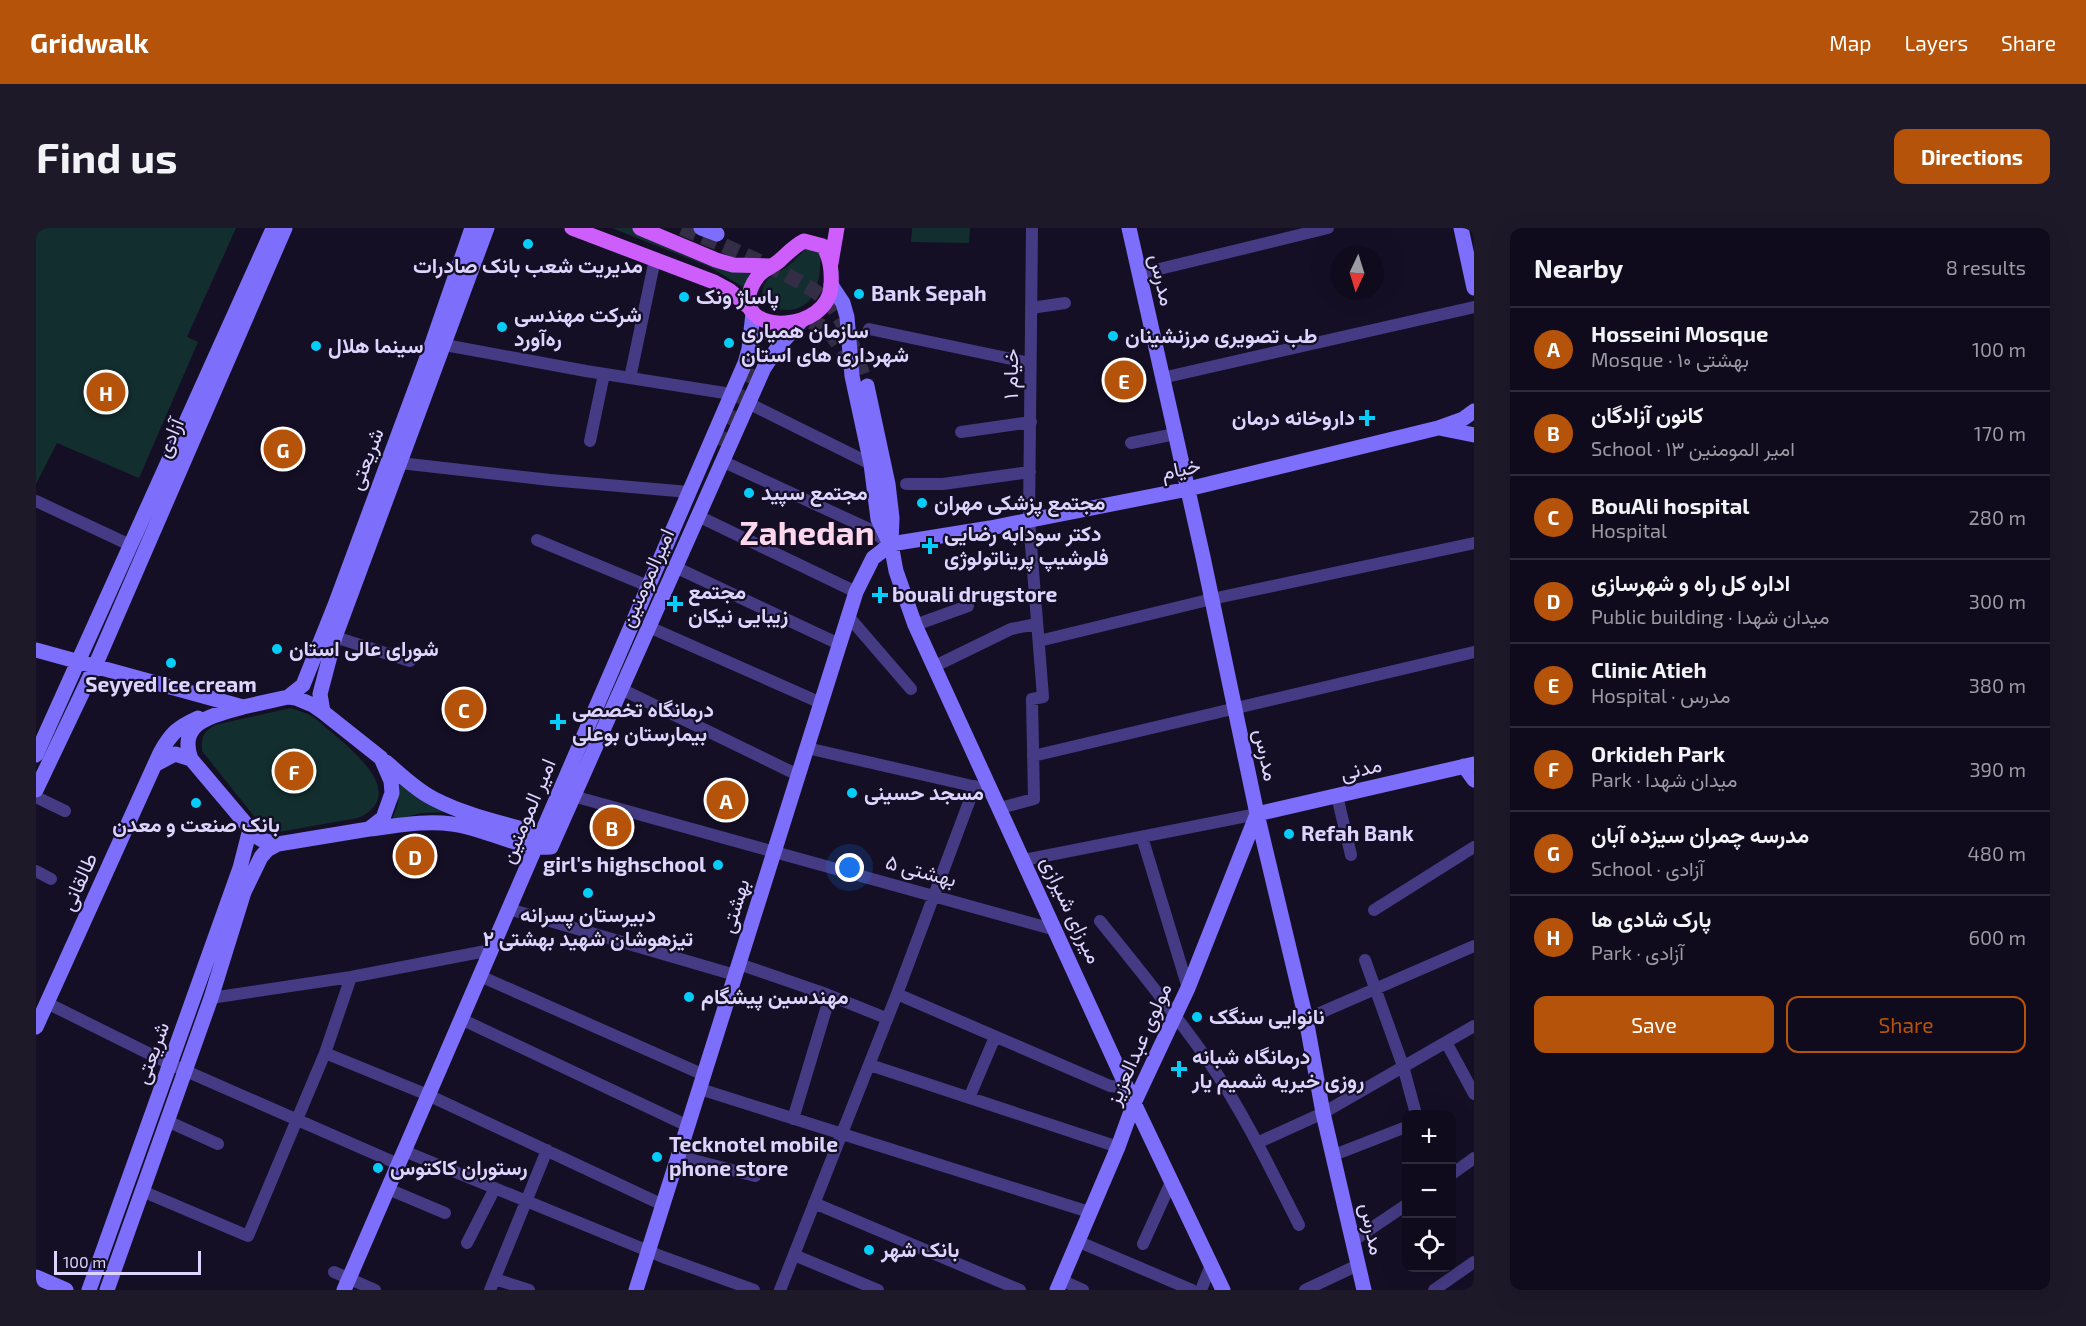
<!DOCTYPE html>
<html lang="en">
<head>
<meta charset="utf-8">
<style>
  :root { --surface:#100b1c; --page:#1e1929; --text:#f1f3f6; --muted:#9c9ba3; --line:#302b3b; --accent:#b45309 }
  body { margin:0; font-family:"Exo 2",Vazirmatn,sans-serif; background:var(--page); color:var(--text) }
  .controls { position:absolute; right:18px; bottom:18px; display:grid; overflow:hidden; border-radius:12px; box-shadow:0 6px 24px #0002 }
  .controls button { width:54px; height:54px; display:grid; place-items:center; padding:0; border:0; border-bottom:2px solid var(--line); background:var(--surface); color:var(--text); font:30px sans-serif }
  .compass { position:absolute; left:1294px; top:18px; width:54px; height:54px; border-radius:50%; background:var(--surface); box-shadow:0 6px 24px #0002; rotate:184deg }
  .scale { position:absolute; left:18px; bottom:15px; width:147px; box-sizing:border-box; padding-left:6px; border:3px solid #ddd5fe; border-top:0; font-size:16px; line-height:21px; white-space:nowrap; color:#ddd5fe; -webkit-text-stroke:4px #150f26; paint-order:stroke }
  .you { position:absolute; left:814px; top:640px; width:21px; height:21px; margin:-15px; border:4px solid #fff; border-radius:50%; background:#1a73e8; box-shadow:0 0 0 9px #1a73e833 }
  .badge { display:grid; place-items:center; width:39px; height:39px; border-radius:50%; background:var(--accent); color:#fff; font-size:20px; font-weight:700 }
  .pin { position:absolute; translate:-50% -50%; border:3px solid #fff; box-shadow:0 2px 6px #0006 }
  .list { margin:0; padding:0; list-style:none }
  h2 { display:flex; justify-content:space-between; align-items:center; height:78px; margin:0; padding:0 24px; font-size:26px }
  h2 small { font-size:20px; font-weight:400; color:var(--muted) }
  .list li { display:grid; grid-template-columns:39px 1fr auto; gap:18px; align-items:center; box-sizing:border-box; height:84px; padding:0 24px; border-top:2px solid var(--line) }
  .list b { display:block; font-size:22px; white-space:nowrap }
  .list p { margin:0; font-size:20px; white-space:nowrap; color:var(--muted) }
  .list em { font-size:20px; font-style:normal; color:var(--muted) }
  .actions { display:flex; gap:12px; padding:18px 24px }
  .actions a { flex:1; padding:14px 0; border:2px solid var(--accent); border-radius:12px; text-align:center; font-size:21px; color:var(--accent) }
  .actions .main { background:var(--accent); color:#fff }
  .icon { flex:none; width:33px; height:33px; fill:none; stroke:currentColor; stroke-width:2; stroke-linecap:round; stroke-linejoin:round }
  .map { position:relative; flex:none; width:1438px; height:1062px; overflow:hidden; border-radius:12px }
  header { display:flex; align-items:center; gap:36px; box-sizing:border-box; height:84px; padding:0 30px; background:var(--accent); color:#fff }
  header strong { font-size:28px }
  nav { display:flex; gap:33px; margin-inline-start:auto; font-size:21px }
  .intro { display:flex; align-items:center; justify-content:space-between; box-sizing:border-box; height:144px; padding:0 36px }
  h1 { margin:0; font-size:42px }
  .button { padding:15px 27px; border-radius:12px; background:var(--accent); color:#fff; font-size:21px; font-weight:700 }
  main { display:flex; gap:36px; padding:0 36px }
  aside { flex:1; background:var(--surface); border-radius:12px; box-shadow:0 6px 24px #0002 }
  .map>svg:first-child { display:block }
</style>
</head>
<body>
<header>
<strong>Gridwalk</strong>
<nav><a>Map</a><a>Layers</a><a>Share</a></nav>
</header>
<div class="intro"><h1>Find us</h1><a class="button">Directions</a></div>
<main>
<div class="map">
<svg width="1438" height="1062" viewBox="0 0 1438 1062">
  <rect width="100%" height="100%" fill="#150f26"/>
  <path fill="#132e2f" d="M0,0H200L151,109L162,114L103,250L21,215L0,256Z
    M576,0H596L657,25L717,41L710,57L707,59L674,39Z
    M876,0H934L933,15L875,14Z
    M776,18L785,27C784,38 784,52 779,63C765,98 709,79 732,51C736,46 746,43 751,39C760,32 766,22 776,18Z
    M255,480L272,486L280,491C303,512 379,564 322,590L237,605L229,602L166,523C165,510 167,504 179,497Z
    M361,552L416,584L386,585L356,592L362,576Z"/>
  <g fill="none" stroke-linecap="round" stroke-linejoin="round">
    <path stroke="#332d46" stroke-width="15" stroke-dasharray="15 8" stroke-linecap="butt" d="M646,0C677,13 779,54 796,78C813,101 821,132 831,158
      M682,217L722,127L739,107L756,98L775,94L792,101L817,138"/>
    <path stroke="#443b84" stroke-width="12" d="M1103,46L1292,0
      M995,80L1029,75
      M833,101L994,135
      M409,117L550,143L695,166
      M594,150L619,31
      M1126,150L1438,79
      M712,175L835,236
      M925,204L995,194
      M554,213L568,146
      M1095,215L1139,206
      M686,233L833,301L854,316
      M364,235L514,252L653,264
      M870,256H907L994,244
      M0,273L94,317
      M662,288L820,364
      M501,312L612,358
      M639,339L803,416
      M812,388L875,461
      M879,397L932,378
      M613,399L785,475
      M299,409L374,433
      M1003,413L1176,371L1438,315
      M897,439L975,401L1000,396
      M585,461L762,547
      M771,520L945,560
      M997,528L1438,424
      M537,568L1020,702
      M1301,568L1315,627
      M0,569L29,583
      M964,580L998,571L996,471L1007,469L993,292L996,0
      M1106,609L1152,760
      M988,632L1221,586
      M0,643L15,651
      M473,681L699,747
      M1338,682L1438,619
      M1064,693C1101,739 1139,785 1173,834C1208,885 1235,942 1263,997
      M1329,732L1367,838L1380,886
      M703,736L790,766L850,790
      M444,748L668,847
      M861,766L1074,858L1093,860
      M175,770L315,749L455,722
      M11,775L134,836L362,936
      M425,791L652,898
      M1270,791L1438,718
      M1410,814L1438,866
      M289,825L392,867L627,977
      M834,837L1082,919
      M664,861L1053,984
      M933,870L959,809
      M757,891L794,768
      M131,893L182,916
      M1221,915L1287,885L1438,798
      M368,923L627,1029L718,1062
      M1298,927L1370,899
      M642,928L719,948
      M1416,946L1438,930
      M352,961L409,985
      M106,963L212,1008L289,825L315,749
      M778,975L984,1062
      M1318,1012L1370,977
      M1041,1013L1156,1062
      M431,1015L459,960
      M1107,1016L1136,952
      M758,1027L842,1062
      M298,1044L339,1062
      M459,1051L493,1062
      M1025,1052L1047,1062
      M454,1062L511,922
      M744,1062L861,766L939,558
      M1165,1062L1175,1037
      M1269,1062L1322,1037
      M1398,1062L1438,1034"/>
    <path stroke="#7d6efc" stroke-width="15" d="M665,0L681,6
      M1093,0L1167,329L1221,586L1270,791L1287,885L1328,1062
      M1425,0L1438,60
      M795,57L807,75L811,89L816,148L835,236L842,291L853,314
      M831,158L852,256L856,290L855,316L860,343L879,397L1098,875L1187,1062
      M1403,200L1438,207
      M855,316L954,300L1152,261L1402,200L1427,191L1438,183
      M0,422L207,479L252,469L260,470L277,477L287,484L345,530L355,553L356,565L347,590L333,601L242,616L226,612L220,608L155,531C141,493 179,487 207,479
      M252,469L267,457L299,377L397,113L436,0
      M287,484L284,466L299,409L451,0
      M0,527L236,3
      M350,534C365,547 380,562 398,571C431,588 470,596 505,606
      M120,536L139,526L155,531
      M1428,538L1438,552
      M0,562L59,438L249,0
      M1221,586L1438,536
      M333,601C360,598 389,592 416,596C450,600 480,621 515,619L728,140L742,119L766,92
      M0,799L124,525C135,505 142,499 162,490
      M0,1049L30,1062
      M53,1062L204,640L214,601
      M71,1062L175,770L208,664L225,629L231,622L242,616
      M308,1062L709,135L713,121L717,85
      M600,1062L820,364L837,330L855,316
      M1021,1062L1082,919L1098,875L1152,760L1221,586"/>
    <path stroke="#ce5efc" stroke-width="15" d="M536,0L678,54L693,62L714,80
      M604,0L680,32L697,37L735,38
      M768,13L787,18C795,30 796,44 795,58C792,104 704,108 713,66C715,59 719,51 724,46C729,41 737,38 743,33C751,26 758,18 768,13Z
      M795,35L801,0"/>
  </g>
  <g fill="#05cdfa" stroke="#150f26" stroke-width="2">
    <circle cx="492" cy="16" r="6"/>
    <circle cx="823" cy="66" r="6"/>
    <circle cx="648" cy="69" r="6"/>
    <circle cx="466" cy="99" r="6"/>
    <circle cx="1077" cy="108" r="6"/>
    <circle cx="693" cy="115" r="6"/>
    <circle cx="280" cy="118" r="6"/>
    <path d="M1328 181h6v6h6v6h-6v6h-6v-6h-6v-6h6z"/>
    <circle cx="713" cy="265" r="6"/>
    <circle cx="886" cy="275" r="6"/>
    <path d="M891 309h6v6h6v6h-6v6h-6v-6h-6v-6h6z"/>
    <path d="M841 358h6v6h6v6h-6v6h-6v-6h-6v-6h6z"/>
    <path d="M636 367h6v6h6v6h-6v6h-6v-6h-6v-6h6z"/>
    <circle cx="241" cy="421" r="6"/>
    <circle cx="135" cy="435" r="6"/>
    <path d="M519 485h6v6h6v6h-6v6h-6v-6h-6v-6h6z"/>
    <circle cx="816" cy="565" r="6"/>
    <circle cx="160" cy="575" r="6"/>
    <circle cx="1253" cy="606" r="6"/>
    <circle cx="682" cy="637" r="6"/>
    <circle cx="552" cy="665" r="6"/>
    <circle cx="653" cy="769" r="6"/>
    <circle cx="1161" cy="789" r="6"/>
    <path d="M1140 832h6v6h6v6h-6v6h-6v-6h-6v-6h6z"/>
    <circle cx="621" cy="929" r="6"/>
    <circle cx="342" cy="940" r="6"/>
    <circle cx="833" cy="1022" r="6"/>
  </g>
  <g text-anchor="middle" stroke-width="4.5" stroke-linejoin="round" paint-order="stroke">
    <g font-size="21" font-weight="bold" fill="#ddd5fe" stroke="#150f26" text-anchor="start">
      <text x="492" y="45" text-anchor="middle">مدیریت شعب بانک صادرات</text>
      <text x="835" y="73">Bank Sepah</text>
      <text x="660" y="76">پاساژ ونک</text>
      <text x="478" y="94">شرکت مهندسی<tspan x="478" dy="24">ره‌آورد</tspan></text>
      <text x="705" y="110">سازمان همیاری<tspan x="705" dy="24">شهرداری های استان</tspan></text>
      <text x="1089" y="115">طب تصویری مرزنشینان</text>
      <text x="292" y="125">سینما هلال</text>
      <text x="1319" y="197" text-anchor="end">داروخانه درمان</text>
      <text x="725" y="272">مجتمع سپید</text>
      <text x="898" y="282">مجتمع پزشکی مهران</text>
      <text x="908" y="313">دکتر سودابه رضایی<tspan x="908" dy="24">فلوشیپ پریناتولوژی</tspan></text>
      <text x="652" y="371">مجتمع<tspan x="652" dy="24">زیبایی نیکان</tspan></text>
      <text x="856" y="374">bouali drugstore</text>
      <text x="253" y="428">شورای عالی استان</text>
      <text x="135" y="464" text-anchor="middle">Seyyed Ice cream</text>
      <text x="536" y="489">درمانگاه تخصصی<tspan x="536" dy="24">بیمارستان بوعلی</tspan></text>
      <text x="828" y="572">مسجد حسینی</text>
      <text x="160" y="604" text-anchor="middle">بانک صنعت و معدن</text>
      <text x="1265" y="613">Refah Bank</text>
      <text x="670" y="644" text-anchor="end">girl's highschool</text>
      <text x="552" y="694" text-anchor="middle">دبیرستان پسرانه<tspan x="552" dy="24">تیزهوشان شهید بهشتی ۲</tspan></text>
      <text x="665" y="776">مهندسین پیشگام</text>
      <text x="1173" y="796">نانوایی سنگک</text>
      <text x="1156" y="836">درمانگاه شبانه<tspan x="1156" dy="24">روزی خیریه شمیم یار</tspan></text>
      <text x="633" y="924">Tecknotel mobile<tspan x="633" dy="24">phone store</tspan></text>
      <text x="354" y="947">رستوران کاکتوس</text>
      <text x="845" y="1029">بانک شهر</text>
    </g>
    <g font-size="21" fill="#ddd5fe" stroke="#150f26">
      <text transform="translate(1126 52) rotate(77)" y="7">مدرس</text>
      <text transform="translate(975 146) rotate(-90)" y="7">خیام ۱</text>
      <text transform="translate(134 210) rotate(-67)" y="7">آزادی</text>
      <text transform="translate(330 231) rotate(-69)" y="7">شریعتی</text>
      <text transform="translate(1145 241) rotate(-12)" y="7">خیام</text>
      <text transform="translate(611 350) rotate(-66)" y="7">امیرالمومنین</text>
      <text transform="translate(1230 527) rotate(78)" y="7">مدرس</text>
      <text transform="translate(1325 541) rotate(-13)" y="7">مدنی</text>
      <text transform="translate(492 583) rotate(-67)" y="7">امیر المومنین</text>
      <text transform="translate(885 643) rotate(15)" y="7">بهشتی ۵</text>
      <text transform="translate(43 654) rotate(-66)" y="7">طالقانی</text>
      <text transform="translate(699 678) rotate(-73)" y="7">بهشتی</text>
      <text transform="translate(1035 682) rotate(65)" y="7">میرزای شیرازی</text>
      <text transform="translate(1103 816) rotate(-66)" y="7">مولوی عبدالعزیز</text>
      <text transform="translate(116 825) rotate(-70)" y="7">شریعتی</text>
      <text transform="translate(1336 1001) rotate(78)" y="7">مدرس</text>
    </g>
    <g font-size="33" font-weight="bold" fill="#fed7ed" stroke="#150f26">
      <text x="771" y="317">Zahedan</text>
    </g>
  </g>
</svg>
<div class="controls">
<button>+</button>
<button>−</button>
<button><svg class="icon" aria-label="locate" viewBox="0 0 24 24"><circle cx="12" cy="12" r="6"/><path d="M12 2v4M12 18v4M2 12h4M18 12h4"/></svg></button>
</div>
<svg class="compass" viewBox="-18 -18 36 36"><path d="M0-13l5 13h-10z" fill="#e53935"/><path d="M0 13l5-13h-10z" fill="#9c9ba3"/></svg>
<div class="scale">100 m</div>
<div class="you"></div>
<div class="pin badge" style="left:690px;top:572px">A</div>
<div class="pin badge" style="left:576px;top:599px">B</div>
<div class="pin badge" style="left:428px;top:481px">C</div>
<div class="pin badge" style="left:379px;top:628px">D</div>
<div class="pin badge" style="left:1088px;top:152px">E</div>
<div class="pin badge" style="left:258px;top:543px">F</div>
<div class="pin badge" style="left:247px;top:221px">G</div>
<div class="pin badge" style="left:70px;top:164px">H</div>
</div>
<aside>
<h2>Nearby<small>8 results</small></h2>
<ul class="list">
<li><span class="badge">A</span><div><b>Hosseini Mosque</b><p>Mosque · بهشتی ۱۰</p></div><em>100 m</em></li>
<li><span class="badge">B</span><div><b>کانون آزادگان</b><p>School · امیر المومنین ۱۳</p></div><em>170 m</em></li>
<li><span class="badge">C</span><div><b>BouAli hospital</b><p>Hospital</p></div><em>280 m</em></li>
<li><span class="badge">D</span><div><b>اداره کل راه و شهرسازی</b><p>Public building · میدان شهدا</p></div><em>300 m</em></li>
<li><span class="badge">E</span><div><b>Clinic Atieh</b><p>Hospital · مدرس</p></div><em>380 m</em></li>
<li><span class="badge">F</span><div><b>Orkideh Park</b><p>Park · میدان شهدا</p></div><em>390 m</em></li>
<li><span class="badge">G</span><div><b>مدرسه چمران سیزده آبان</b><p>School · آزادی</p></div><em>480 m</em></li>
<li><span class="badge">H</span><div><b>پارک شادی ها</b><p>Park · آزادی</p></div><em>600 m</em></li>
</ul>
<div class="actions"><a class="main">Save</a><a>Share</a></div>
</aside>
</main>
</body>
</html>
